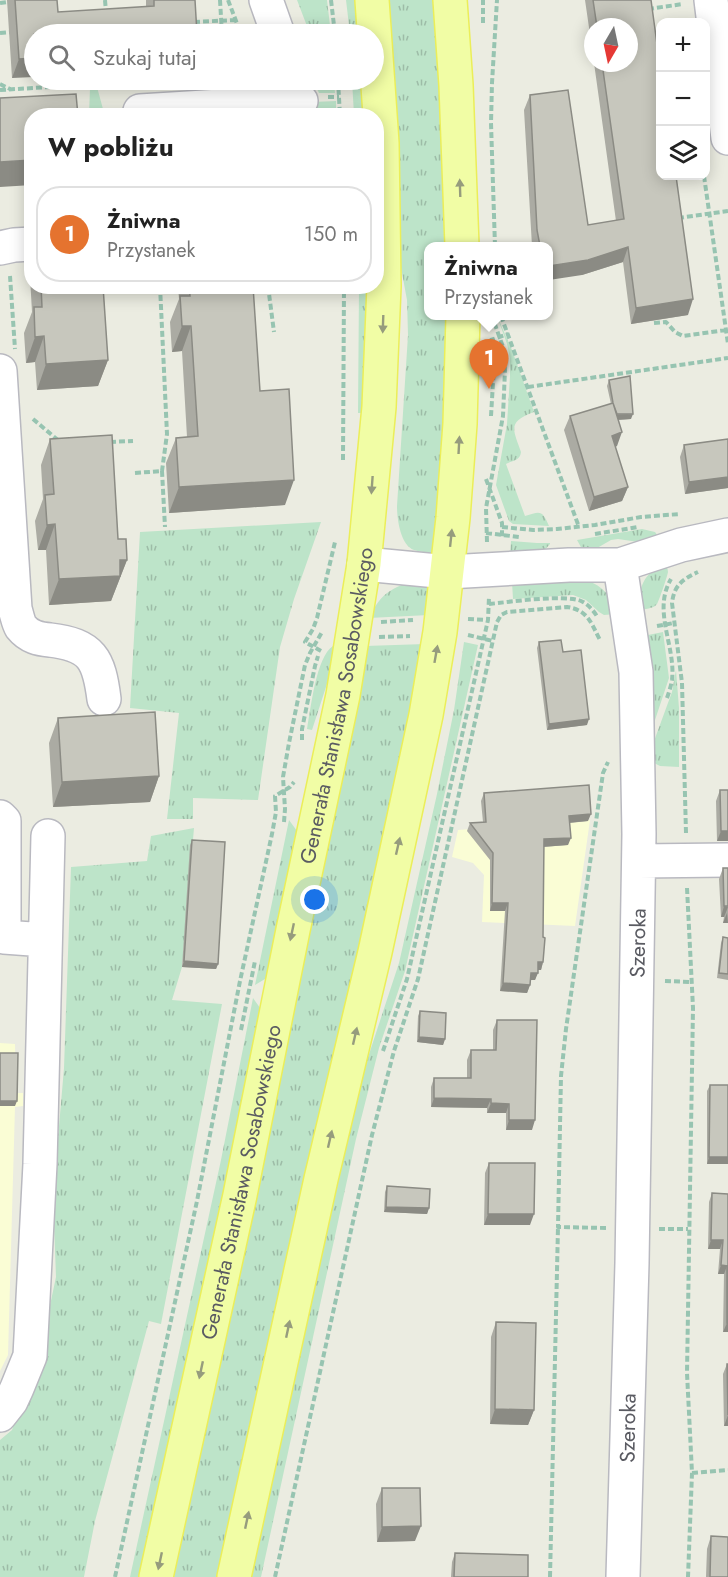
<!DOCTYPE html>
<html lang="pl">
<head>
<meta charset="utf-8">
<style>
  :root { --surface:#fff; --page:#f2f2f2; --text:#222; --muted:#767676; --line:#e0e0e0; --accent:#e5732f }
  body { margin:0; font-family:Jost,sans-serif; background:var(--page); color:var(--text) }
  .controls { position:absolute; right:18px; top:18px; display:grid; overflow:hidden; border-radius:12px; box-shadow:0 3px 15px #0003 }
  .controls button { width:54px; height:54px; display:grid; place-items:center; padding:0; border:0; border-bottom:2px solid var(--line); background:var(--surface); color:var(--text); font:30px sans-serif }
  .compass { position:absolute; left:584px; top:18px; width:54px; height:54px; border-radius:50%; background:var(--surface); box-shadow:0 3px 15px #0003; rotate:189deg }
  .you { position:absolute; left:315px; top:900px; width:21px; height:21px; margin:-15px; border:4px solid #fff; border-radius:50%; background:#1a73e8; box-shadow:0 0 0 9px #1a73e833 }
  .badge { display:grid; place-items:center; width:39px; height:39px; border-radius:50%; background:var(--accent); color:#fff; font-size:20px; font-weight:700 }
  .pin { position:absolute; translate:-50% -50px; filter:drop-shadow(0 2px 3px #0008) }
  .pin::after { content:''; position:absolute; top:32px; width:21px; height:18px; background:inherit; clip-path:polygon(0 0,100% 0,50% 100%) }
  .popup { position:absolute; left:424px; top:242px; width:129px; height:78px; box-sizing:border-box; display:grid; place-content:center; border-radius:12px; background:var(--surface); filter:drop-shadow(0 2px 4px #0005); font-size:20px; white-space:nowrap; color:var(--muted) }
  .popup b { font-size:22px; color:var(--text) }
  .popup::after { content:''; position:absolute; left:50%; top:100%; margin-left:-12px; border:12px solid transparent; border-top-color:var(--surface) }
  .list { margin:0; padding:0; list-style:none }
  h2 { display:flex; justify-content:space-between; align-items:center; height:78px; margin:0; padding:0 24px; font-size:26px }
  h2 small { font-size:20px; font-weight:400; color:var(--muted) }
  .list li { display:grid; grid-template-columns:39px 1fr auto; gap:18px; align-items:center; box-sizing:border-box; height:96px; margin:0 12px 12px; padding:0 12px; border:2px solid var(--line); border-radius:24px }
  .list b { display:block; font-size:22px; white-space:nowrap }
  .list p { margin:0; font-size:20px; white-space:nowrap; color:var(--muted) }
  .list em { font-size:20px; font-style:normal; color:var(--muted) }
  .icon { flex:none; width:33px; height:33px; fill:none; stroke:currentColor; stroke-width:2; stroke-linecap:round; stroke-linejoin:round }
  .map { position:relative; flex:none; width:728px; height:1577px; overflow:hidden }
  .search { position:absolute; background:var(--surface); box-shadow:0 3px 15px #0003; left:24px; top:24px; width:360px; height:66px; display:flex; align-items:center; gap:15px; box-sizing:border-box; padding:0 21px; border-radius:33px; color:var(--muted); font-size:22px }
  .panel { position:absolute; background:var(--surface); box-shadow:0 3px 15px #0003; left:24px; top:108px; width:360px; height:186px; border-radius:24px }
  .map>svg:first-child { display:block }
</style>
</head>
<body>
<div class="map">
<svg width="728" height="1577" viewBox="0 0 728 1577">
  <defs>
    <pattern id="grass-tufts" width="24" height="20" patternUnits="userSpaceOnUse" patternTransform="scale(1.5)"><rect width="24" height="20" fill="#bde4c9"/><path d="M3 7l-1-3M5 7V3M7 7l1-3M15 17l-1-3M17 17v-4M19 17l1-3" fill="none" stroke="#9dbca7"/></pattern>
  </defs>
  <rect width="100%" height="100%" fill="#ebece1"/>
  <path fill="#fafdd5" d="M590,820L575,926L482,922L484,875L473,863L452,857L458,830Z
    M0,1043L15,1044L16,1093H23V1106L15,1107L8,1355L0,1371Z"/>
  <path fill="url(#grass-tufts)" d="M297,0H327L331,34H310Z
    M346,0H359L362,34H350Z
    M385,0H437L449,246H429V316H449L448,404L434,553C428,552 420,552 414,550C400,545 397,518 397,506L408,335L407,300L399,257Z
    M313,80H334L335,93H319Z
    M352,80H366L368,115H354Z
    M97,87L103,109V115H89L90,88Z
    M336,101V115H319L314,102Z
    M359,287H371L365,413H358Z
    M497,316L512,350L534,412C507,422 513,429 521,452C520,461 513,460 506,464L525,516C541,511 542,510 549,526L513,524L509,521L496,485L507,424L510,376V358L507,344Z
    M321,522L294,599L280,647L258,800L193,798V819H167L179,713L130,708L140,532Z
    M642,529L655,532L658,536L645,543L618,539L611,540L592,551L582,549L577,540Z
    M511,541L537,543H550V544L542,553L510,556Z
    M664,563C666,565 668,569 668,572C668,574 659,601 657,604C653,609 645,609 639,610C639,586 643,575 664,563Z
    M589,581C608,590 609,596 616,614L604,615L599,612L586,600L573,595L513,599L512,582Z
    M404,584H410L431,587L429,615L369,618C378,600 384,592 404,584Z
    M663,632L669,678L653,726L643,636Z
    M464,642L478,645L405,971L379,1048L356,1139L261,1577H248L353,1103L399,963L437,794L454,710Z
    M425,644L405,758L221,1577H170L365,646Z
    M333,646L339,647L312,730L307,729C311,708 316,657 333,646Z
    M676,670L679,708V767L660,766L652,762L650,752L672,692Z
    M289,820L297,831V844L270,976L255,985Z
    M194,828L182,967L172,1000L222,1004L161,1324L149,1321L95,1521L84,1577H0V1440L12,1430L42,1343L56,1277L53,1196L64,1068L71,867L147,861L151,836Z
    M253,998L263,1012L143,1577H130L221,1160Z"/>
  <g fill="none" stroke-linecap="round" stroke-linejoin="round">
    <defs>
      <path id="minor" d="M266,0L278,34
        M711,0L728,138
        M140,116V111L301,101
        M0,248L14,245L32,244
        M0,371L15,609C17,615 18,622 21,627C29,637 39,639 50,640C92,645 99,659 104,699
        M364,564L448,572L569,565H620L681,545L728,535
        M620,565L636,672L639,834L632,1263L623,1577
        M0,817L4,821V937L45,940
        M639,861L728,860
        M0,1415L11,1401L17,1388L30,1356L40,1164L48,836"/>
      <g id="major">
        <path d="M450,0L456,85L462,246"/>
        <path id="s1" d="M156,1577L240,1195L293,930L343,695L364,564L379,407L384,286L382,143L372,0"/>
        <path d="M234,1577L321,1179L375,952L426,715L440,632L453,518L460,424L463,316"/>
      </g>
    </defs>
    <use href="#minor" stroke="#b9b9c0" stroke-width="36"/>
    <use href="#major" stroke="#ebee59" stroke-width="36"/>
    <path stroke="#97c4b1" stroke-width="4" stroke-dasharray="6 3" stroke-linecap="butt" d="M105,0L106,12
      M220,0L222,34
      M228,0L241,34
      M331,0L335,34
      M0,3L7,2
      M648,9L683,4
      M194,22L235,20
      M483,23V0
      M0,33L12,32
      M338,80L340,116
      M0,84L10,89
      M0,90L134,82
      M328,97H339
      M704,176L728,344
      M678,218L728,211
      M495,246L491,123L492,83L497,0
      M10,276L15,349
      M160,286L167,434L162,471
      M268,286L274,332
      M501,316L579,527
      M654,323L666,322L675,332L683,336L726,330
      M491,342V340L508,334
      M528,387L728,358
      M491,416L494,366L493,352
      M33,419L59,441
      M110,442L133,441
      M343,460L344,286
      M135,473L162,471L165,527
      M486,479L502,523V538
      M502,527L533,530L557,529L595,525L641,517L680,514
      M486,533L519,537
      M595,534L638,527
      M487,542L486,508L503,416L505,370L503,347L493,319
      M489,604C509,602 565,594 581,601C588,604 594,611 598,618
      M468,619L488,620
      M381,622L413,620
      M657,626L674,623
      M468,635L493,641
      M379,637L410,636
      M321,651L305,642L313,629L317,618L335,542
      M667,698C669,692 671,686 672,680C676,646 652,611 671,579
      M302,740V729L315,666L318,656
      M284,822L285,809L283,777L289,743L305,665L310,653L322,632
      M686,833L682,683L672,603C674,585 683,579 698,572
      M687,888L693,1008L687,1373L692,1473L688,1577
      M665,981L692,982
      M241,1030L255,961
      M383,1051L407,979L488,620L489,597
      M606,1228L558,1227L561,1076L566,1029L603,773L608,762
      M659,1229H688
      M692,1473L728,1470
      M115,1577L197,1201L240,981L272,834L276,812L275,796L290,787L294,782
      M275,1577L372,1135L394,1051L418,979L497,622L501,615L507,612L567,607C588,610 591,623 600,640
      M550,1577L558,1227"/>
    <use href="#minor" stroke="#fff" stroke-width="33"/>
    <use href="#major" stroke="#f1fda5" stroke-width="33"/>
  </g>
  <path fill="#ababa3" d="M7,0H57L58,12L146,7V0H195L12,78Z
    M585,0H651L688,315L631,324L623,262L582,275L549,246H532L524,110L530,95L588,225L616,221L594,63H629V27H593V55Z
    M32,273V286H103L108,360L98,386L37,390L35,362L26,363L24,333L32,312L30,277Z
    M178,286H253L260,391L285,505L169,513L166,463L176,438L187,437L182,351L172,352L170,322L179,299Z
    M609,380L631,419L619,420L617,446L615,447L628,487L622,501L589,511L564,430L570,416L611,404L607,386Z
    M50,439L118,539L127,560L111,601L49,605L46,550H38L35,521L43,499L41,465Z
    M728,439V488L685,494L680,457L684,445Z
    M539,642L563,652L587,725L547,730L537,648Z
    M58,718L159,776L150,802L53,807L49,743Z
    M720,790L728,841H717L716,801Z
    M484,793L588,821L570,823L568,845L543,847V962L541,970H538L535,980H531L530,985L527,993L500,991L505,911H490V860L467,831L470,823L483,822L481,801Z
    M192,840L218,964L216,969L182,967L190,845Z
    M723,868H728V923H723L724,917H721L719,879Z
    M723,937L728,938V980L717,978L721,943Z
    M420,1011L445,1039L443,1045L417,1042L418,1016Z
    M497,1020L532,1130H506V1113H487V1108L431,1107V1087L434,1078H467V1060L471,1050H493V1030Z
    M710,1085L728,1164H707V1091Z
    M489,1163L530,1225H484L485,1173Z
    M387,1186L429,1208L427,1214L384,1212L385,1192Z
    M712,1193L728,1194V1332H723L724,1274H718L720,1249H708L709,1202Z
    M496,1322L534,1410L528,1425L490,1424L491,1337Z
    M727,1364H728V1426H724L723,1374Z
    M382,1488L415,1541L377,1542L376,1504Z
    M711,1536L728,1577H706L707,1549Z
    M455,1553L528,1577H451L452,1562Z"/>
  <path fill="#8b8b84" d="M34,58V77L12,78L19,59Z
    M32,160V185L0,187V162Z
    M628,247L623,262L582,275L549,280V266Z
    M693,299L688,315L631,324L636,308Z
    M182,326H191L182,351L172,352Z
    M44,336L35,362L26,363L35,337Z
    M108,360L98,386L37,390L46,364Z
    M633,414L631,419L614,420L616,415Z
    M622,432L617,446L607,450L612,436Z
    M728,477V488L685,494L689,482Z
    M294,480L285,505L169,513L179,487Z
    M628,487L622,501L589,511L594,497Z
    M55,524L46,550H38L47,525Z
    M120,560H127L111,601L49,605L59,579Z
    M589,719L587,725L547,730L549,724Z
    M159,776L150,802L53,807L62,782Z
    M591,814L588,821L566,823L569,816Z
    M721,831H728V841H717Z
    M571,838L568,845L541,847L544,839Z
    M492,903H508L505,911H490Z
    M724,906L728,907L724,917H721Z
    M727,913L728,923H723Z
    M184,961L218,964L216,969L182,967Z
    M538,962H543L541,970H535Z
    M531,973H538L535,980H528Z
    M503,983L530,985L527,993L500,991Z
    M419,1037L445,1039L443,1045L417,1042Z
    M434,1098L491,1099L487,1108L431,1107Z
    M0,1101H17L15,1106H0Z
    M491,1103L509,1104L506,1113H487Z
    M509,1120H535L532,1130H506Z
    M709,1157H728V1164H707Z
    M386,1207L429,1208L427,1214L384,1212Z
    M488,1214H534L530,1225H484Z
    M711,1240H723L720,1249H708Z
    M721,1265L727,1266L724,1274H718Z
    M727,1323H728V1332H723Z
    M495,1409L534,1410L528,1425L490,1424Z
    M728,1415V1426H724Z
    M421,1526L415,1541L377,1542L382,1527Z"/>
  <path fill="#c7c7bd" stroke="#8b8b84" stroke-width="1.5" d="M15,0H57L58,12L154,6V0H195L197,34H34V58L19,59Z
    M593,0H651L660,66V176H676L693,299L636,308L628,247L588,260L549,266V246H540L537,230L530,95L568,90L588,225L624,219L602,63H629V27H597Z
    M76,94L78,116H32V160L0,162V98Z
    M41,286H103L108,360L46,364L44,336L35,337L34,307H42Z
    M189,286H253L260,391L289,389L294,480L179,487L176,438L198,436L191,326H182L180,296H190Z
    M630,376L633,414H617L613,403L609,380Z
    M613,403L622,432L612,436L628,487L594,497L570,416Z
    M112,435L118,539H126L127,560H120V576L59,579L55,524L47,525L45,495L54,494L50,439Z
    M728,439V477L689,482L684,445Z
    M561,640L563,652L581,650L589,719L549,724L539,642Z
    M155,712L159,776L62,782L58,718Z
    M589,785L591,814L569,816L571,838L544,839L543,937L545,938L543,962H538V973H531L530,985L503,983L508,903H492L493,853L470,823L486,822L484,793Z
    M720,790H728V831H721Z
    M192,840L225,842L218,964L184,961Z
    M723,868H728V906H724Z
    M723,937L728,938V974L719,973Z
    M420,1011L446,1013L445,1039L419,1037Z
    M497,1020H537L535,1120H509V1104L491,1103V1099L434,1098V1078H471V1050H496Z
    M0,1053H18L17,1101H0Z
    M710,1085H728V1157H709Z
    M489,1163H535L534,1214H488Z
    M387,1186L430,1189L429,1208L386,1207Z
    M712,1193L728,1194V1323H727V1266L721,1265L723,1240H711Z
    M496,1322L536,1323L534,1410L495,1409Z
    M727,1364H728V1415Z
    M382,1488H420L421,1526L382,1527Z
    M711,1536L728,1537V1577H710Z
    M455,1553L528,1555V1577H454Z"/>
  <defs><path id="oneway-solid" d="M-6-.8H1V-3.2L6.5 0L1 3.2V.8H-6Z" transform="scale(1.5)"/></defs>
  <g fill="#969c7d">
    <use href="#oneway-solid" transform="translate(460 188) rotate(-92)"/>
    <use href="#oneway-solid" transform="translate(383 324) rotate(92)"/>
    <use href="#oneway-solid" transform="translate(459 445) rotate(-87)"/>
    <use href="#oneway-solid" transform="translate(372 485) rotate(94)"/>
    <use href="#oneway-solid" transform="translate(451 538) rotate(-84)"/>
    <use href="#oneway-solid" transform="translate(436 654) rotate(-80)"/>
    <use href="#oneway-solid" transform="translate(398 846) rotate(-77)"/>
    <use href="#oneway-solid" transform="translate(292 932) rotate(102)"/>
    <use href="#oneway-solid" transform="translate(355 1036) rotate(-77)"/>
    <use href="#oneway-solid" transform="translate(330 1139) rotate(-77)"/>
    <use href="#oneway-solid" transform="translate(288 1329) rotate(-78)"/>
    <use href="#oneway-solid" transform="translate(201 1370) rotate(102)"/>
    <use href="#oneway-solid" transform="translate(247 1520) rotate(-78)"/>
    <use href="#oneway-solid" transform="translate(160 1561) rotate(102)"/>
  </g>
  <g text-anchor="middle" stroke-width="5" stroke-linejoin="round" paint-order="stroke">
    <g font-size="21" fill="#5a5b62" stroke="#fff">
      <text dy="7" stroke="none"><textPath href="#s1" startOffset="890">Generała Stanisława Sosabowskiego</textPath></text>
      <text transform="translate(638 943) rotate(-89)" y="7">Szeroka</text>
      <text dy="7" stroke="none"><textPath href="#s1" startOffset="404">Generała Stanisława Sosabowskiego</textPath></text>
      <text transform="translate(628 1428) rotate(-89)" y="7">Szeroka</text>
    </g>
  </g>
</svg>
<div class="controls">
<button>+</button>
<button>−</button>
<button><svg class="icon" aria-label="layers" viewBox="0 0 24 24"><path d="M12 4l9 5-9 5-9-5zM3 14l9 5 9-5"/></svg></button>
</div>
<svg class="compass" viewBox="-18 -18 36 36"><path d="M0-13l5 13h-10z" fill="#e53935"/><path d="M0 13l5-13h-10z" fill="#767676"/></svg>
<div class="you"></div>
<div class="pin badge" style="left:489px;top:389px">1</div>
<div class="popup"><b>Żniwna</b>Przystanek</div>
<div class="search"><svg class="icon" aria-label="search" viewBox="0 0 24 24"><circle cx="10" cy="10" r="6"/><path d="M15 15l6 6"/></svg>Szukaj tutaj</div>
<section class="panel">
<h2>W pobliżu<small></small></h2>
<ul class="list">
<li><span class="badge">1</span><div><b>Żniwna</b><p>Przystanek</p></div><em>150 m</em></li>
</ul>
</section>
</div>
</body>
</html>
